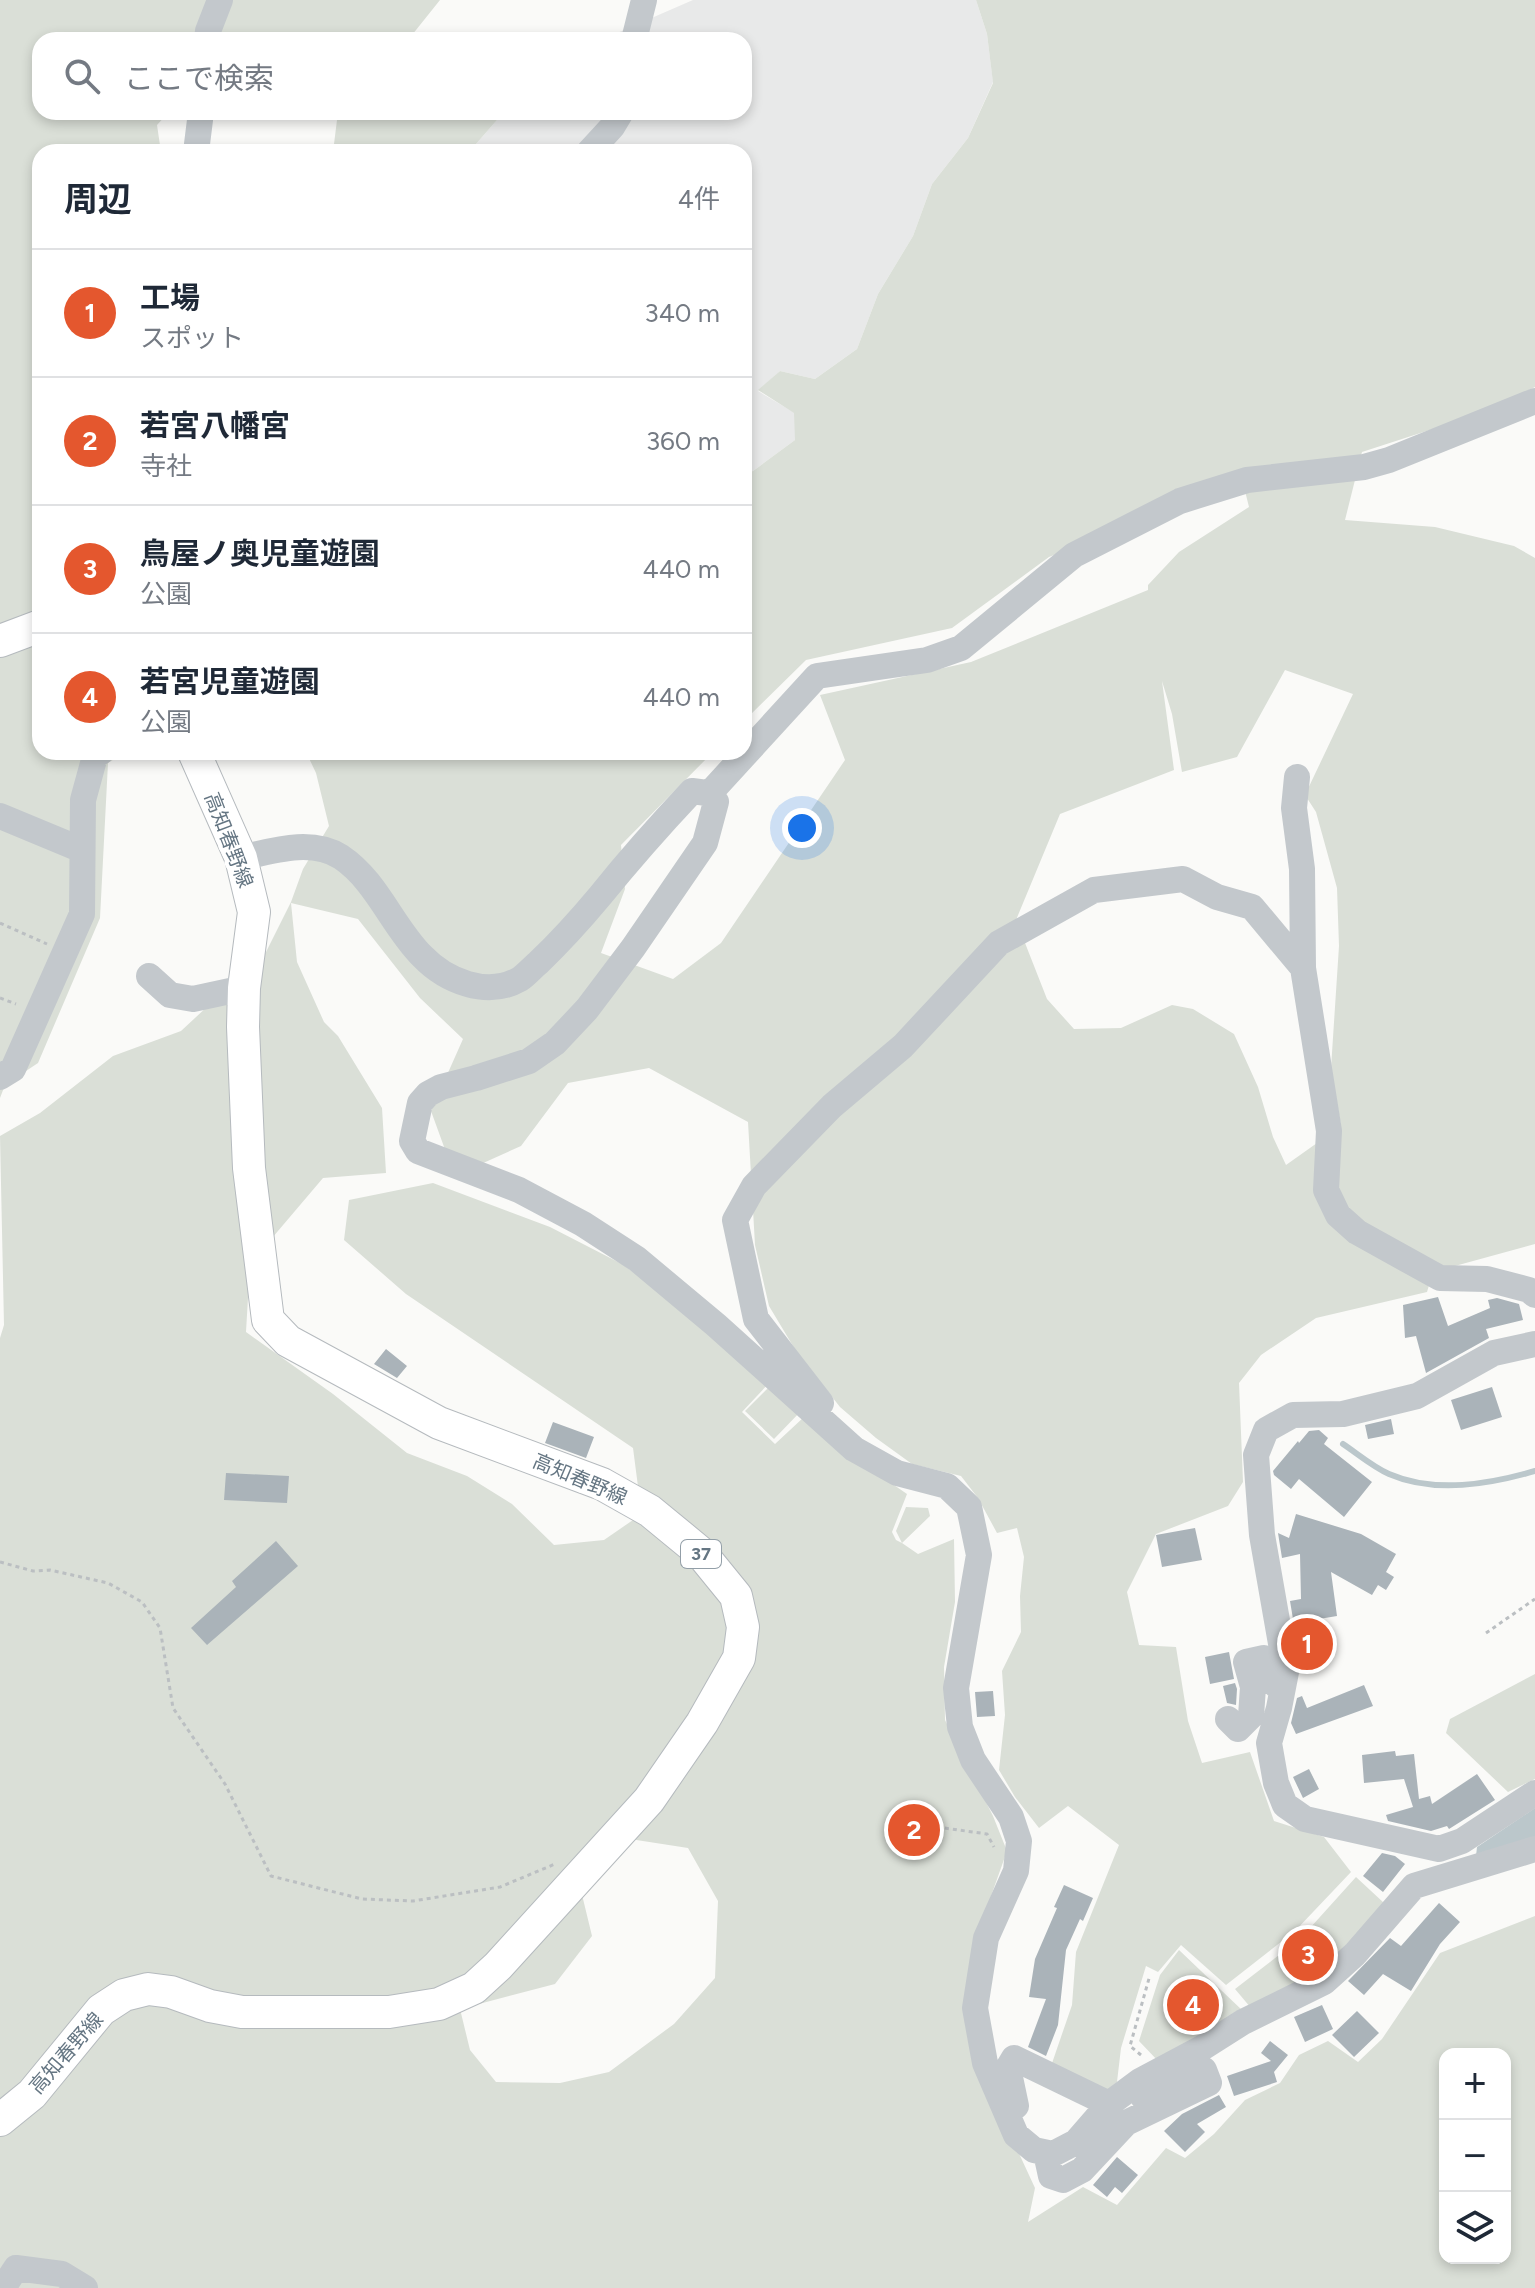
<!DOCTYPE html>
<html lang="ja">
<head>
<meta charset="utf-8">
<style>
  :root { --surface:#fff; --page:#f6f6f7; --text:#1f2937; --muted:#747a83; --line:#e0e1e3; --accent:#e4572e }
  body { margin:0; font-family:Figtree,"Noto Sans JP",sans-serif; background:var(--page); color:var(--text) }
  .controls { position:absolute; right:24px; bottom:24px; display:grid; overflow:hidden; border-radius:16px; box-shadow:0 4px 12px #0003 }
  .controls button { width:72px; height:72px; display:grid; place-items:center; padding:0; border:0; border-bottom:2px solid var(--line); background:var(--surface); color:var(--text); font:40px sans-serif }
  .you { position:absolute; left:802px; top:828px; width:28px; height:28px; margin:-20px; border:6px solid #fff; border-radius:50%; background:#1a73e8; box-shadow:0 0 0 12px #1a73e833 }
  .badge { display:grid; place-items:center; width:52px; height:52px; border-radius:50%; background:var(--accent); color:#fff; font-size:26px; font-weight:700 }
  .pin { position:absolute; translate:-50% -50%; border:4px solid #fff; box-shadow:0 2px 8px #0006 }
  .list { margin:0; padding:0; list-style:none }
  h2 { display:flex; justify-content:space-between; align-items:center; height:104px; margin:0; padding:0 32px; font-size:34px }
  h2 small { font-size:26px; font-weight:400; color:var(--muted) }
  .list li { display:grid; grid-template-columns:52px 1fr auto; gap:24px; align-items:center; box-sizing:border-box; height:128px; padding:0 32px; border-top:2px solid var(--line) }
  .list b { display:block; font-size:30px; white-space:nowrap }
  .list p { margin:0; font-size:26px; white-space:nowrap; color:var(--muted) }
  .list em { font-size:26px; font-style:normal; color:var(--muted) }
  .icon { flex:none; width:44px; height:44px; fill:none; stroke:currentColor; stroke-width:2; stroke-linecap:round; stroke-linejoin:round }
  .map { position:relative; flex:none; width:1535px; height:2288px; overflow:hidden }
  .search { position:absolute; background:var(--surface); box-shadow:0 4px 12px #0003; left:32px; top:32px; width:720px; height:88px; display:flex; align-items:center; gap:20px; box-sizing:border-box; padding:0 28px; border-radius:24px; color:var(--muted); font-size:30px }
  .panel { position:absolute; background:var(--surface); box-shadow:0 4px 12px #0003; left:32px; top:144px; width:720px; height:616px; border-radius:24px }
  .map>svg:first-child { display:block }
</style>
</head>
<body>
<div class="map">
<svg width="1535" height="2288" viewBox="0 0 1535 2288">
  <rect width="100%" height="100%" fill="#fafaf8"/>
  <path fill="#e8e9e9" d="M693,0H976L987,34L993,82L968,138L932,184L913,236L878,294L857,349L815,379L780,371L758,391L795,413V440L753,471L744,473V152H469L504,112H744V40H601Z"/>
  <path fill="#dadfd7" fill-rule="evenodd" d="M0,0H440L408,40H341L329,35L268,40H40V112H169L157,125L161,152H40V752H125L108,763L100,918L38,1063L5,1085L0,1098Z
    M976,0H1535V387L1482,413L1362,452L1345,520L1435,527L1514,546L1535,558V1244L1433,1272L1427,1292L1316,1318L1261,1355L1239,1383L1243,1482L1228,1506L1156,1534L1127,1592L1139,1645L1176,1647L1188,1721L1202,1763L1250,1752L1274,1821L1324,1837L1351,1872L1295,1931L1226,1985L1181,1945L1158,1972L1146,1966L1121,2048L1117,2082L1105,2092L1050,2069L1072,2005L1076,1952L1119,1845L1068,1806L1039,1828L1015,1797L999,1770L1005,1715L1002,1671L1021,1632L1020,1596L1024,1557L1017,1528L997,1533L978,1498L961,1476L912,1464L876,1438L840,1407L796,1351L769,1306L755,1245L748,1122L649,1068L568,1083L521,1146L481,1164L447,1155L431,1111L463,1039L420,998L358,919L291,903L297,962L324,1022L338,1036L382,1108L386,1173L323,1178L250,1264L246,1332L333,1394L407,1453L467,1476L512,1504L554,1545L604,1540L633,1520L640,1502L633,1448L406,1294L344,1240L349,1200L433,1183L550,1227L622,1264L687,1311L771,1381L742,1412L775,1444L804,1417L849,1454L907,1494L892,1532L896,1540L902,1543L896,1531L906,1507L928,1508L930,1516L902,1543L918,1554L954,1539L955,1602L944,1667L945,1720L993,1816L1007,1851L975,1941L978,2065L1035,2188L1028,2222L1083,2187L1117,2205L1166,2148L1185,2158L1214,2134L1245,2100L1280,2083L1299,2055L1328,2041L1358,2062L1382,2039L1440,1953L1535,1916V2288H0V1338L4,1325L0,1136L40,1113L113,1056L181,1031L266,952L291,902L303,869L329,826L316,773L306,752H713L621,845L625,889L601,953L673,979L721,943L845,760L820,695L971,662L1148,590V585L1179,552L1249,507L1242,479L1049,557L952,628L806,660L744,721V473L753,471L795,440L794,413L758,390L780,371L815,379L857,349L878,294L913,236L932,184L968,138L993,83L987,34ZM1285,670L1353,694L1305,795L1316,812L1337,888L1339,946L1331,1068L1341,1126L1286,1165L1273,1137L1258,1087L1234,1034L1193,1009L1172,1005L1121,1028L1074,1029L1047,999L1016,920L1060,814L1174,770L1162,681L1172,714L1182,772L1237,757ZM630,1839L688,1848L718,1901L715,1978L674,2024L609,2072L560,2083L496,2082L470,2050L460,2009L555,1984L592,1936L576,1870ZM1445,2054H1505V2258H1445Z
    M338,112H504L469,152H333Z
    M773,1383L803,1409L774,1439L745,1411Z
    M1535,1674V1779L1508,1792L1446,1733L1450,1719Z
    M1356,1877L1384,1903C1343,1957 1309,1976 1251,2008L1235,1989L1301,1938Z
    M1179,1950L1243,2011L1159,2062L1139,2041L1160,1975Z"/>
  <path fill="#bbc7cb" d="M1535,1808V1840L1476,1856L1477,1847Z"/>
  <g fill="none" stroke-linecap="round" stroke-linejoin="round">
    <path stroke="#bbc7cb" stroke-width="6" d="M1343,1444C1358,1454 1373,1467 1389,1474C1435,1494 1490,1484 1535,1471"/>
  </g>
  <path fill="#aab3b9" d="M1438,1297L1448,1326L1490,1308L1488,1300L1497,1298L1519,1304L1523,1320L1486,1329L1489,1338L1426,1373L1416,1336L1405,1338L1403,1305Z
    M386,1349L407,1366L397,1378L374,1364Z
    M1492,1387L1502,1417L1461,1430L1451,1400Z
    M1391,1419L1394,1434L1368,1439L1365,1425Z
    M553,1422L594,1437L586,1458L545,1443Z
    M1319,1430L1328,1438L1324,1444L1372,1482L1344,1517L1299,1479L1291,1489L1274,1475L1273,1471L1298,1441L1299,1443L1309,1431Z
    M226,1473L289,1476L287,1503L224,1500Z
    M1296,1514L1361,1534L1396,1554L1386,1572L1394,1577L1386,1590L1378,1585L1372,1595L1331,1572L1337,1616L1319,1619L1327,1662L1301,1667L1290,1601L1301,1599L1300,1554L1282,1558L1278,1533L1289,1538Z
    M1195,1528L1202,1560L1162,1567L1156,1535Z
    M276,1541L298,1566L207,1645L191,1628L236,1587L232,1581Z
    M1229,1652L1234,1679L1210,1684L1205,1657Z
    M1235,1683L1237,1689L1236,1705L1227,1703L1223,1686Z
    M1364,1685L1373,1706L1296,1734L1291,1723L1297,1698L1302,1696L1307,1708Z
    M993,1691L995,1716L977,1717L975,1692Z
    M1395,1751L1396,1756L1414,1754L1419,1799L1430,1796L1432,1804L1477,1774L1495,1800L1449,1829L1447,1826L1431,1831L1388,1821L1386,1815L1413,1807L1404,1779L1364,1783L1362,1755Z
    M1309,1769L1319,1789L1303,1798L1293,1777Z
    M1382,1853L1395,1856L1405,1864L1383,1892L1363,1876Z
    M1064,1885L1093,1898L1083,1921L1080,1919L1066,1950L1058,2025L1046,2056L1028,2047L1046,1999L1029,1997L1035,1959L1057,1908L1054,1907Z
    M1439,1903L1460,1922L1440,1944L1411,1991L1383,1974L1364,1995L1348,1981L1390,1938L1401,1946Z
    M1322,2005L1333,2029L1305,2042L1294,2017Z
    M1357,2011L1379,2033L1354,2057L1332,2035Z
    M1270,2041L1288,2055L1274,2072L1277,2082L1234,2096L1227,2076L1271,2061L1261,2053Z
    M1219,2095L1226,2107L1197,2124L1205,2132L1185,2152L1164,2131L1182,2114Z
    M1117,2157L1138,2175L1122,2193L1115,2187L1107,2197L1093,2185Z"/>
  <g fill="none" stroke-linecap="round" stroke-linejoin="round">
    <defs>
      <path id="major" d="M0,641L40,626
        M0,2120L32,2094L101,2010L124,1995L148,1989L171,1992L210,2006L242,2012H389L439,2004L474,1988L498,1966L649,1800L702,1723L739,1658L743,1627L736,1596L701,1553L650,1511L602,1484L439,1423L288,1341L268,1320L249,1168L243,1027L244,988L254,912L241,858L194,752"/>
    </defs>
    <use href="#major" stroke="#b5babe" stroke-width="34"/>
    <path stroke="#bbbfc2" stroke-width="3" stroke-dasharray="4 4" stroke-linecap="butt" d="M0,923L47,944
      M0,998L16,1004
      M0,1562L33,1571L50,1570L108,1583L142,1602L160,1628L173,1708L225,1784L271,1876L362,1899L413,1901L500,1887L555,1864
      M1486,1633L1535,1599
      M937,1827L987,1834L994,1847
      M1141,2055L1130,2046L1150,1975"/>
    <path stroke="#c3c8cc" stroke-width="26" d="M207,40L208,31L220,0
      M634,40L644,0
      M196,152L201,112
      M589,152L612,127L621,112
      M1297,777L1294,808L1302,869L1303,968
      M709,794L817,676L927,660L961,648L1074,555L1180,501L1247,480L1364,467L1389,460L1535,401
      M0,816L82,850
      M241,858C272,851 311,838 341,857C377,881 392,926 422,956C446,981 487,998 520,979C526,975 532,968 538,963C560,942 580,920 600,896C629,860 660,825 692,791L707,793L716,802L705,843L633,948L587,1009L555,1043L529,1061L476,1078L441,1087L428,1094L420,1103L412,1141L418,1151L519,1190L583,1224L637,1259L716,1325L854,1449L897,1473L947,1486L969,1507L979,1555L956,1688L960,1727L973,1760L1011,1817L1019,1841L1016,1871L986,1938L975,2008L985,2063L1016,2135L1034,2150L1053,2154L1076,2142L1109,2104L1140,2081L1202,2048L1243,2022L1324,1982L1355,1954L1414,1886L1535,1849
      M149,976L170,995L193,999L244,988
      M0,1077L13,1069L82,914L83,800L95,756L101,752
      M1535,1344L1494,1353L1417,1396L1343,1414L1293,1415L1266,1430L1256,1455L1262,1535L1286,1672L1279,1708L1269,1743L1276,1783L1285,1805L1305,1819L1439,1849L1462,1841L1535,1793
      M821,1403L756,1319L735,1220L754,1186L832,1106L903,1046L999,943L1094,890L1183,879L1217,897L1252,907L1303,968L1329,1131L1326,1190L1338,1215L1357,1232L1440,1278L1487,1279L1529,1290L1535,1295
      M1228,1719L1238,1729L1251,1716L1253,1687L1246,1662L1264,1658L1272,1681L1282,1691
      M1016,2106L1008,2068L1014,2058L1109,2104
      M1046,2153L1051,2176L1063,2180L1082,2170L1126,2123L1209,2083L1204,2070L1143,2097
      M3,2288L16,2268L62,2274L85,2288"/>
    <use href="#major" stroke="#fff" stroke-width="32"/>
  </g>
  <g text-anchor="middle" stroke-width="8" stroke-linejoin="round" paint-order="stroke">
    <rect fill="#fff" stroke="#939fa8" stroke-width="2" x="681" y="1540" width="40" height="28" rx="6"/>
    <g font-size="18" font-weight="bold" fill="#657683">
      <text x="701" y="1560">37</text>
    </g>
    <g font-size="20" fill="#657683" stroke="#fff">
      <text transform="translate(229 840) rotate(69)" y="7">高知春野線</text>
      <text transform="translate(580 1479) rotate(23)" y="7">高知春野線</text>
      <text transform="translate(66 2053) rotate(-49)" y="7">高知春野線</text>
    </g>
  </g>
</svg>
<div class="controls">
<button>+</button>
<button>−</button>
<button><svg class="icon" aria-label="layers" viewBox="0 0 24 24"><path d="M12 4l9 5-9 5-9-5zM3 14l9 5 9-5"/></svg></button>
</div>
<div class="you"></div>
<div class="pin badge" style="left:1307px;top:1644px">1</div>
<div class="pin badge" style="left:914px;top:1830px">2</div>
<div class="pin badge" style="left:1308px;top:1955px">3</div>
<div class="pin badge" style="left:1193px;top:2005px">4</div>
<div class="search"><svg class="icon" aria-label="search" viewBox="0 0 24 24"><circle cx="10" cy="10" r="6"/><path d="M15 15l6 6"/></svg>ここで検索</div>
<section class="panel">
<h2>周辺<small>4件</small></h2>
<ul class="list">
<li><span class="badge">1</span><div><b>工場</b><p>スポット</p></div><em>340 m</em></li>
<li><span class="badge">2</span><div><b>若宮八幡宮</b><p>寺社</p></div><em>360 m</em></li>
<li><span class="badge">3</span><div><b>鳥屋ノ奥児童遊園</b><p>公園</p></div><em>440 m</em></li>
<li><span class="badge">4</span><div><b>若宮児童遊園</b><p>公園</p></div><em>440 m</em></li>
</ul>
</section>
</div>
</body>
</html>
